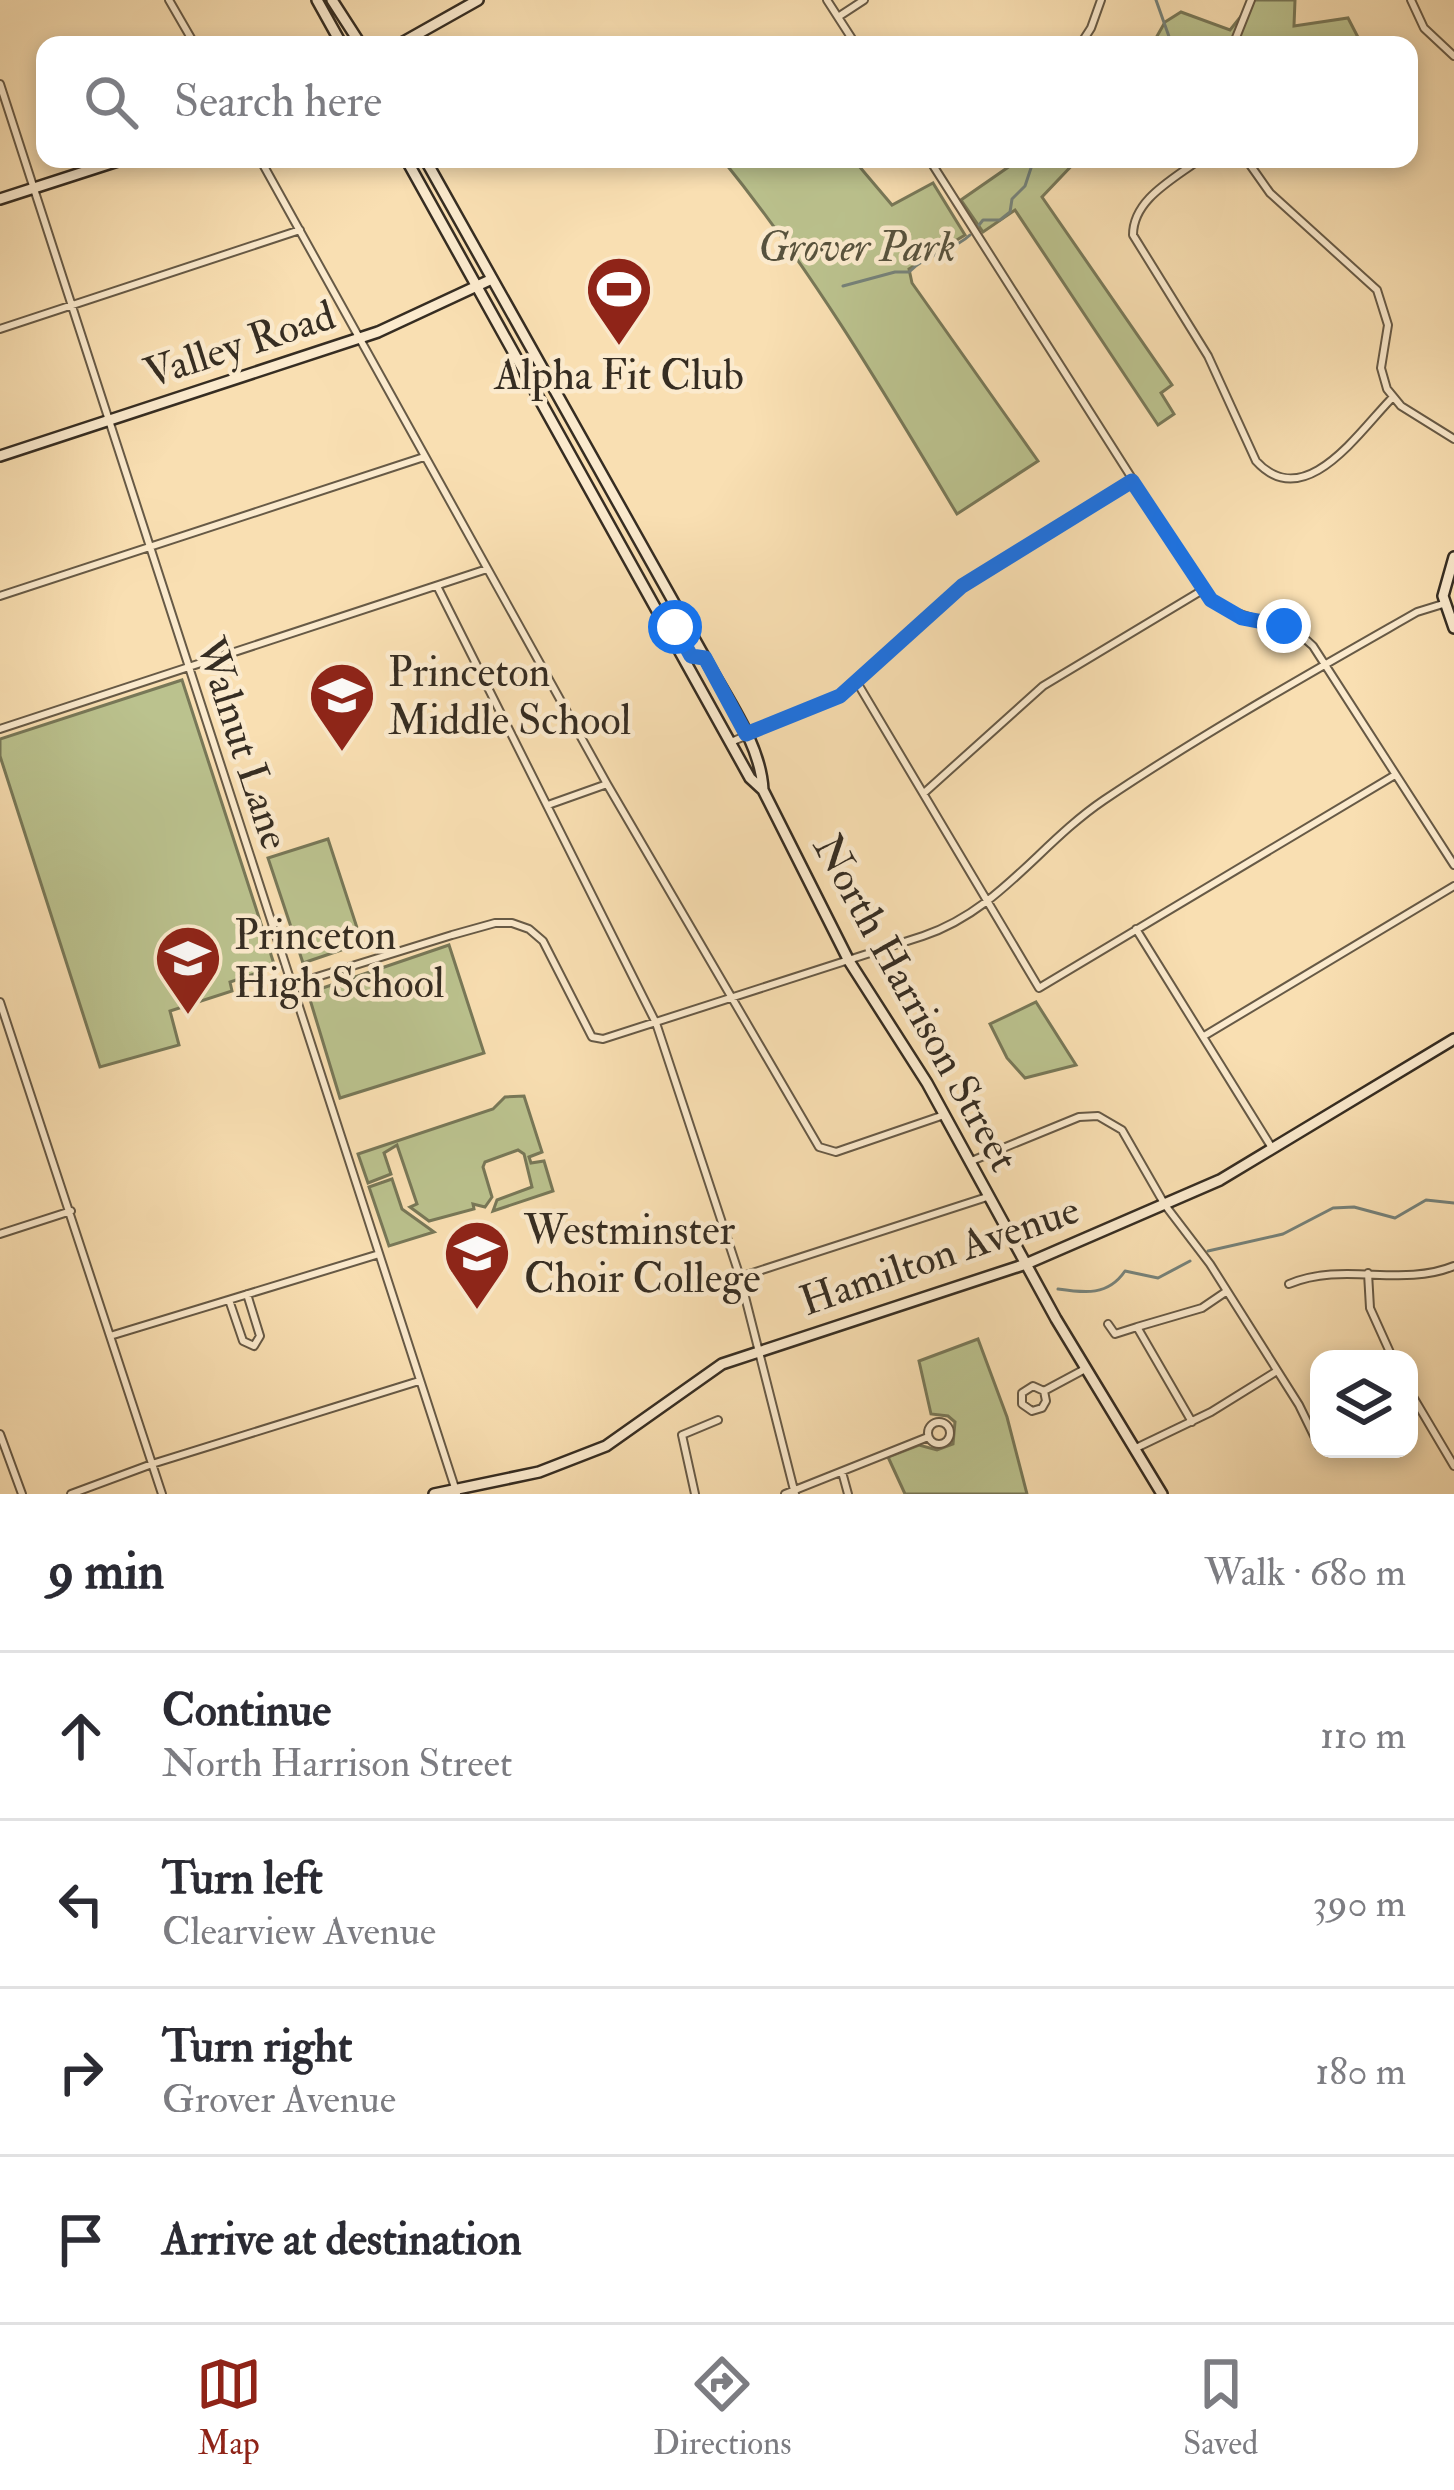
<!DOCTYPE html>
<html lang="en">
<head>
<meta charset="utf-8">
<style>
  :root { --surface:#fff; --page:#f7f7f7; --text:#2b2b33; --muted:#7c7c81; --line:#e1e1e2; --accent:#8f2418 }
  body { margin:0; font-family:"IM FELL Double Pica",serif; background:var(--page); color:var(--text) }
  .controls { position:absolute; right:36px; bottom:36px; display:grid; overflow:hidden; border-radius:24px; box-shadow:0 6px 18px #0003 }
  .controls button { width:108px; height:108px; display:grid; place-items:center; padding:0; border:0; border-bottom:3px solid var(--line); background:var(--surface); color:var(--text); font:60px sans-serif }
  .stop { position:absolute; width:36px; height:36px; margin:-27px; border:9px solid #1a73e8; border-radius:50%; background:#fff }
  .stop.end { background:#1a73e8; border-color:#fff; box-shadow:0 3px 12px #0008 }
  .list { margin:0; padding:0; list-style:none }
  h2 { display:flex; justify-content:space-between; align-items:center; height:156px; margin:0; padding:0 48px; font-size:51px }
  h2 small { font-size:39px; font-weight:400; color:var(--muted) }
  .list li { display:grid; grid-template-columns:78px 1fr auto; gap:36px; align-items:center; box-sizing:border-box; height:168px; padding:0 48px; border-top:3px solid var(--line) }
  .list b { display:block; font-size:45px; white-space:nowrap }
  .list p { margin:0; font-size:39px; white-space:nowrap; color:var(--muted) }
  .list em { font-size:39px; font-style:normal; color:var(--muted) }
  .icon { flex:none; width:66px; height:66px; fill:none; stroke:currentColor; stroke-width:2; stroke-linecap:round; stroke-linejoin:round }
  .map { position:relative; flex:none; width:1454px; height:1494px; overflow:hidden }
  .search { position:absolute; background:var(--surface); box-shadow:0 6px 18px #0003; left:36px; right:36px; top:36px; height:132px; display:flex; align-items:center; gap:30px; box-sizing:border-box; padding:0 42px; border-radius:24px; color:var(--muted); font-size:45px }
  .sheet { height:828px; background:var(--surface) }
  nav { display:flex; justify-content:space-around; align-items:center; box-sizing:border-box; height:168px; border-top:3px solid var(--line); background:var(--surface); font-size:33px; color:var(--muted) }
  nav a { display:grid; justify-items:center; gap:6px }
  nav .on { color:var(--accent) }
  .map>svg:first-child { display:block }
</style>
</head>
<body>
<div class="map">
<svg width="1454" height="1494" viewBox="0 0 1454 1494">
  <rect width="100%" height="100%" fill="#f9dfb2"/>
  <filter id="stains"><feTurbulence type="fractalNoise" baseFrequency=".00167" numOctaves="4"/><feColorMatrix values="0 0 0 0 .2 0 0 0 0 .09 0 0 0 0 .02 0 0 0 .5 -.17"/></filter>
  <radialGradient id="worn" r=".72"><stop offset=".6" stop-color="#630" stop-opacity="0"/><stop offset="1" stop-color="#630" stop-opacity=".3"/></radialGradient>
  <path fill="#bbc28e" stroke="#787858" stroke-width="3" d="M1254,0H1295L1294,26L1348,18L1362,45H1320L1310,38L1297,45H1152L1165,22L1181,12L1230,30Z
    M722,159H853L892,205L933,183L965,235L909,269L912,283L1038,461L957,514C884,392 812,270 722,159Z
    M1020,159H1078L1042,197L1172,385L1161,393L1174,414L1158,425L1015,210L983,232L961,200Z
    M182,680L275,967L230,982L232,991L170,1011L179,1045L100,1067L0,756V739Z
    M328,839L362,943L303,963L268,858Z
    M449,945L484,1053L340,1098L308,993Z
    M1036,1002L1076,1065L1025,1078L1007,1058L990,1024Z
    M524,1096L542,1152L529,1157L531,1163L544,1161L553,1191L493,1211L497,1200L532,1187L524,1154L518,1150L485,1162L483,1167L492,1197L485,1207L473,1204L474,1209L429,1221L410,1207L417,1204L397,1145L384,1153L391,1174L368,1183L358,1154L493,1109L505,1097Z
    M392,1179L402,1209L434,1232L389,1246L369,1187Z
    M978,1339L1007,1417L1027,1494H905L888,1457L919,1445L937,1450L953,1444L955,1422L948,1416L931,1414L919,1361Z"/>
  <g fill="none" stroke-linecap="round" stroke-linejoin="round">
    <path stroke="#76827a" stroke-width="3" d="M1156,0L1172,45
      M979,225L983,220H1000L1010,212L1012,199L1025,186L1034,159
      M843,286L895,272H909C927,253 952,252 970,235
      M1208,1251L1283,1234L1333,1208L1354,1207L1395,1218L1426,1200L1454,1203
      M1058,1289C1085,1293 1108,1296 1125,1271L1158,1278L1190,1261"/>
    <defs>
      <path id="street" d="M169,0L195,45
        M827,0L856,45
        M1411,0L1424,28L1454,56
        M838,17L864,0
        M1080,45L1091,28L1101,0
        M1233,45L1251,0
        M0,84L457,1494
        M260,159L607,784L819,1147L836,1152L944,1115
        M929,159L1203,590C1234,626 1281,614 1313,646L1454,865
        M1200,159C1174,179 1133,199 1133,235L1208,356L1256,461C1305,515 1360,430 1393,397
        M1246,159L1270,193L1377,290L1388,325L1381,368L1387,389L1401,406L1454,439
        M0,329L300,230
        M437,586L656,1023L740,1277L795,1494
        M0,596L424,457
        M858,684L1039,988L1395,775
        M0,729L487,569
        M731,742L840,696L961,586L1131,481
        M924,793L1043,686L1201,591
        M548,805L607,784
        M1136,929L1272,1148
        M291,985L452,935L495,923H512L529,929L543,941L592,1037L603,1039L923,936C1000,910 1039,844 1104,800C1205,732 1312,672 1417,612L1443,604
        M0,1002L162,1494
        M1204,1036L1454,886
        M969,1162L1079,1117L1098,1116L1122,1130L1165,1205L1210,1264L1299,1405L1319,1446
        M0,1234L71,1211
        M1368,1273L1370,1308L1393,1359
        M740,1277L987,1197
        M1289,1284C1344,1261 1400,1288 1454,1266
        M229,1300L243,1341L254,1346L260,1336L247,1294
        M1108,1324L1115,1334L1137,1327L1192,1422
        M1137,1327L1202,1308L1227,1291
        M110,1336L376,1255
        M1409,1390L1454,1466
        M1044,1391L1046,1401L1042,1408L1032,1411L1022,1404V1393L1033,1386L1044,1391L1085,1369
        M928 1433a11 11 0 1 1 22 0a11 11 0 1 1-22 0Z
        M0,1434L22,1494
        M1134,1449L1211,1412L1277,1371
        M842,1472L848,1494
        M71,1494L152,1464L419,1381
        M695,1494L682,1435L718,1420
        M785,1494L928,1437"/>
      <path id="secondary" d="M317,0L342,45
        M332,0L361,45
        M398,45L478,0
        M406,159L750,778L763,790L849,961L927,1083L1056,1319L1162,1494
        M425,159L705,658C726,698 761,744 763,790
        M0,199L124,159
        M0,456L378,332L492,279
        M1454,557L1443,596L1454,628
        M665,624L675,627L691,656L705,658
        M434,1494L539,1472L606,1446L722,1364L1026,1264L1220,1180L1454,1039"/>
    </defs>
    <use href="#street" stroke="#675a46" stroke-width="10"/>
    <use href="#secondary" stroke="#362d22" stroke-width="14"/>
    <use href="#street" stroke="#fbeacd" stroke-width="6"/>
    <use href="#secondary" stroke="#fbeacd" stroke-width="9"/>
  </g>
  <g fill="none" stroke-linecap="round" stroke-linejoin="round">
    <path stroke="#1a73e8" stroke-width="15" d="M675,627L691,656L705,658L746,734L840,696L962,586L1132,481L1211,600L1242,618L1284,626"/>
  </g>
  <defs>
    <symbol id="stadium-pin" viewBox="-11 -11 22 30"><path d="M0 17L-7.5 6A9.5 9.5 0 1 1 7.5 6Z" fill="#8f2418" stroke="#fbeacd"/><path d="M0-5a6.5 5 0 1 0 0 10a6.5 5 0 1 0 0-10ZM-3.5-1.8h7v3.6h-7Z" fill="#fff"/></symbol>
    <symbol id="school-pin" viewBox="-11 -11 22 30"><path d="M0 17L-7.5 6A9.5 9.5 0 1 1 7.5 6Z" fill="#8f2418" stroke="#fbeacd"/><path d="M0-5L7-2L0 1L-7-2ZM-4 1L0 2.5L4 1V4Q0 6-4 4Z" fill="#fff"/></symbol>
  </defs>
  <g fill-rule="evenodd">
    <use href="#stadium-pin" x="581" y="251" width="76" height="104"/>
    <use href="#school-pin" x="304" y="657" width="76" height="104"/>
    <use href="#school-pin" x="150" y="920" width="76" height="104"/>
    <use href="#school-pin" x="439" y="1215" width="76" height="104"/>
  </g>
  <g text-anchor="middle" stroke-width="9" stroke-linejoin="round" paint-order="stroke">
    <g font-size="42" font-style="italic" fill="#57523d" stroke="#fbeacd">
      <text x="857" y="261">Grover Park</text>
    </g>
    <g font-size="42" fill="#362d22" stroke="#fbeacd">
      <text transform="translate(239 343) rotate(-18)" y="15">Valley Road</text>
      <text transform="translate(244 743) rotate(72)" y="15">Walnut Lane</text>
      <text transform="translate(917 1002) rotate(61)" y="15">North Harrison Street</text>
      <text transform="translate(939 1254) rotate(-19)" y="15">Hamilton Avenue</text>
    </g>
    <g font-size="42" fill="#362d22" stroke="#fbeacd" text-anchor="start">
      <text x="619" y="389" text-anchor="middle">Alpha Fit Club</text>
      <text x="388" y="686">Princeton<tspan x="388" dy="48">Middle School</tspan></text>
      <text x="234" y="949">Princeton<tspan x="234" dy="48">High School</tspan></text>
      <text x="524" y="1244">Westminster<tspan x="524" dy="48">Choir College</tspan></text>
    </g>
  </g>
  <rect width="100%" height="100%" filter="url(#stains)"/>
  <rect width="100%" height="100%" fill="url(#worn)"/>
</svg>
<div class="controls">
<button><svg class="icon" aria-label="layers" viewBox="0 0 24 24"><path d="M12 4l9 5-9 5-9-5zM3 14l9 5 9-5"/></svg></button>
</div>
<div class="stop" style="left:675px;top:627px"></div>
<div class="stop end" style="left:1284px;top:626px"></div>
<div class="search"><svg class="icon" aria-label="search" viewBox="0 0 24 24"><circle cx="10" cy="10" r="6"/><path d="M15 15l6 6"/></svg>Search here</div>
</div>
<section class="sheet">
<h2>9 min<small>Walk · 680 m</small></h2>
<ul class="list">
<li><svg class="icon" aria-label="ahead" viewBox="0 0 24 24"><path d="M12 20V5M6 11l6-6 6 6"/></svg><div><b>Continue</b><p>North Harrison Street</p></div><em>110 m</em></li>
<li><svg class="icon" aria-label="left" viewBox="0 0 24 24"><path d="M17 20v-9H6M10 6l-5 5 5 5"/></svg><div><b>Turn left</b><p>Clearview Avenue</p></div><em>390 m</em></li>
<li><svg class="icon" aria-label="right" viewBox="0 0 24 24"><path d="M7 20v-9h11M14 6l5 5-5 5"/></svg><div><b>Turn right</b><p>Grover Avenue</p></div><em>180 m</em></li>
<li><svg class="icon" aria-label="arrive" viewBox="0 0 24 24"><path d="M6 21V4h12l-3 4 3 4H6"/></svg><div><b>Arrive at destination</b></div></li>
</ul>
</section>
<nav>
<a class="on"><svg class="icon" aria-label="map" viewBox="0 0 24 24"><path d="M3 6l6-2 6 2 6-2v14l-6 2-6-2-6 2zM9 4v14M15 6v14"/></svg>Map</a>
<a><svg class="icon" aria-label="directions" viewBox="0 0 24 24"><path d="M12 3l9 9-9 9-9-9zM9 14v-3h6M13 9l2 2-2 2"/></svg>Directions</a>
<a><svg class="icon" aria-label="saved" viewBox="0 0 24 24"><path d="M7 4h10v16l-5-4-5 4z"/></svg>Saved</a>
</nav>
</body>
</html>
